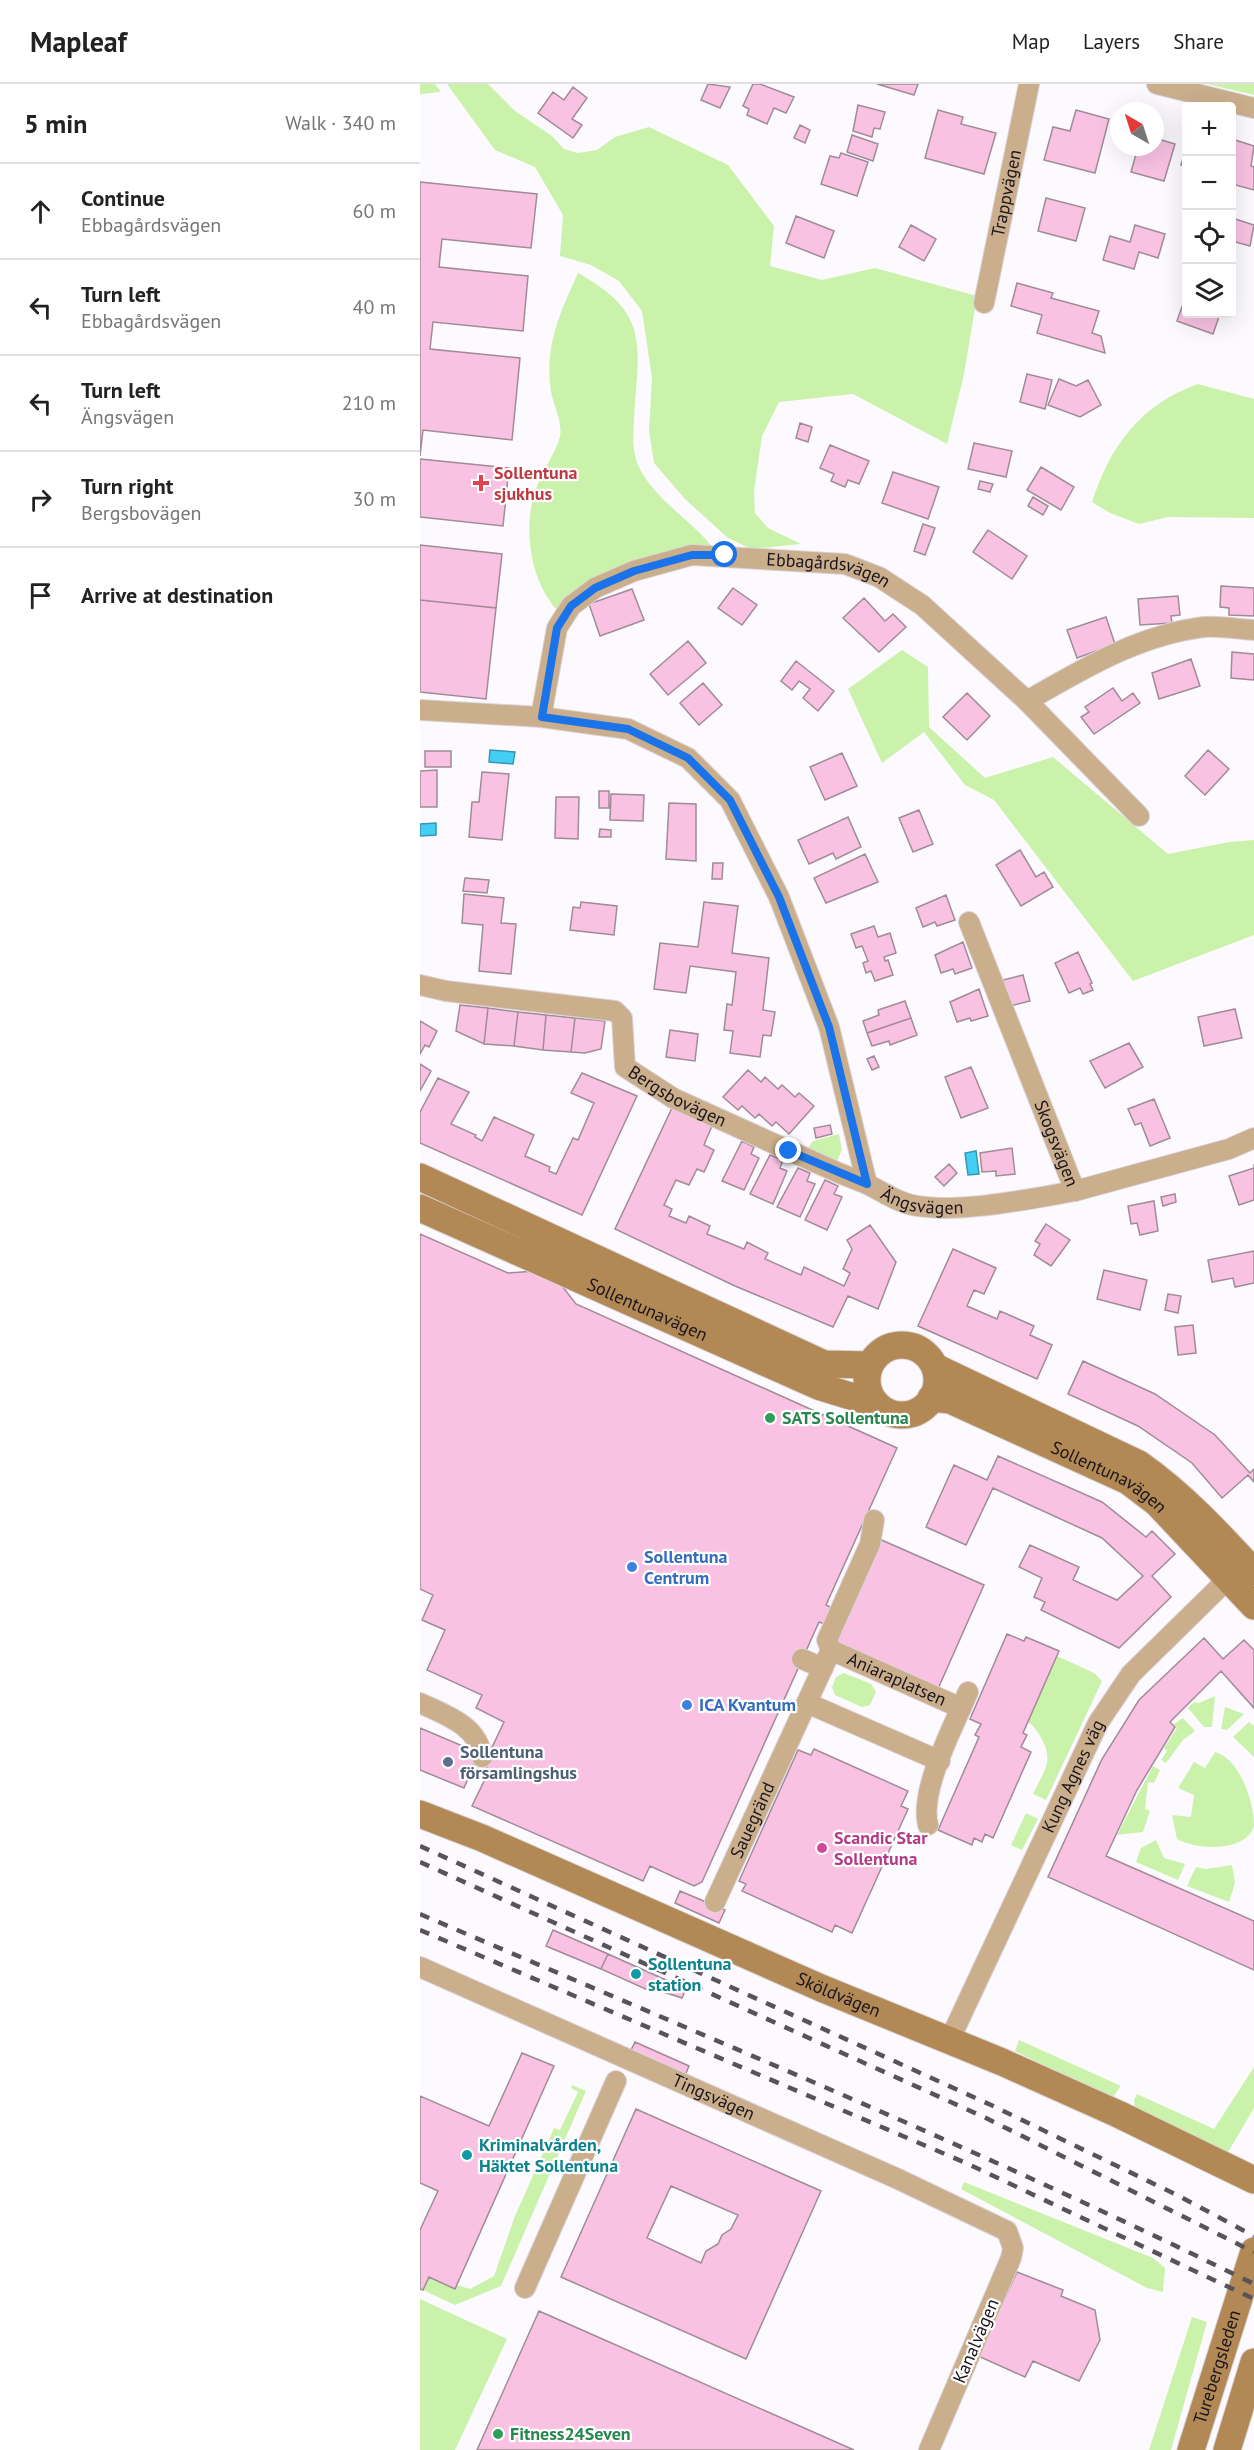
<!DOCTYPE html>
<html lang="en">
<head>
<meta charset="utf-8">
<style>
  :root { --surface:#fff; --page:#f6f6f6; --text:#222; --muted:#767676; --line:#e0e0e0 }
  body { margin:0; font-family:"PT Sans",sans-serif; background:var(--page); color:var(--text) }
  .controls { position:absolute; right:18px; top:18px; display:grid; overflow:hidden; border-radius:6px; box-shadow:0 6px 24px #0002 }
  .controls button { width:54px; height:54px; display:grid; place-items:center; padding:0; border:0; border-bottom:2px solid var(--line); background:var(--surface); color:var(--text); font:30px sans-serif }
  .compass { position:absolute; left:690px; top:18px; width:54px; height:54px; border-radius:50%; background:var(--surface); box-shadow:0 6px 24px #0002; rotate:321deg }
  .stop { position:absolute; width:18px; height:18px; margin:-14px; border:4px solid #1a73e8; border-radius:50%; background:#fff }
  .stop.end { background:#1a73e8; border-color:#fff; box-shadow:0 2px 6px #0008 }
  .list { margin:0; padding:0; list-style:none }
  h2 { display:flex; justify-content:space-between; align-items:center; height:78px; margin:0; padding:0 24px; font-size:26px }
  h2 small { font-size:20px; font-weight:400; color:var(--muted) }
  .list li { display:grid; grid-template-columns:39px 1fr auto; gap:18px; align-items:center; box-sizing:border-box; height:96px; padding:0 24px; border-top:2px solid var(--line) }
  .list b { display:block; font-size:22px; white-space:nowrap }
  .list p { margin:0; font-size:20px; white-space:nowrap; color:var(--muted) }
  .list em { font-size:20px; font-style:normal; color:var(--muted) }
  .icon { flex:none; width:33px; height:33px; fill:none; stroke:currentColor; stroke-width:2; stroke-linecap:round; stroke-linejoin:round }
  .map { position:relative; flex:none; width:834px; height:2366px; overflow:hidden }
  header { display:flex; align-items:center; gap:36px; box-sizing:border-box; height:84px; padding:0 30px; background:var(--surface); border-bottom:2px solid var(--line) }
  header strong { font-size:28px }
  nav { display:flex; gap:33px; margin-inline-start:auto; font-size:21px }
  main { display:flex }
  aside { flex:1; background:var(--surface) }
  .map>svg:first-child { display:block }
</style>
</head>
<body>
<header>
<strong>Mapleaf</strong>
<nav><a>Map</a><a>Layers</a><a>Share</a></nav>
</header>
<main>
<aside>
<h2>5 min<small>Walk · 340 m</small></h2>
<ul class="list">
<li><svg class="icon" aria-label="ahead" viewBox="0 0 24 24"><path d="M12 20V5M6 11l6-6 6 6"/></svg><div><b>Continue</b><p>Ebbagårdsvägen</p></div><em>60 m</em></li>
<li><svg class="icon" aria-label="left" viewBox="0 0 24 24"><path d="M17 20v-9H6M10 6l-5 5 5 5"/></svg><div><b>Turn left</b><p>Ebbagårdsvägen</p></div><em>40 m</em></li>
<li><svg class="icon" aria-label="left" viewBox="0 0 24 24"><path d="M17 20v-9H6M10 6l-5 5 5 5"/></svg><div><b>Turn left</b><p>Ängsvägen</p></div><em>210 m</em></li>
<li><svg class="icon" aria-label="right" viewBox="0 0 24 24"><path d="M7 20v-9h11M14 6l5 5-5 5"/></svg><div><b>Turn right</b><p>Bergsbovägen</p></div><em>30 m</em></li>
<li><svg class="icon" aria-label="arrive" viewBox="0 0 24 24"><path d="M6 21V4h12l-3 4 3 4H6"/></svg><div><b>Arrive at destination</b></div></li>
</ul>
</aside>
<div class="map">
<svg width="834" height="2366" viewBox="0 0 834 2366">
  <rect width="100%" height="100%" fill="#fdfaff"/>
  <path fill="#caf2aa" d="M0,0H15L21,8L0,10Z
    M27,0H68L95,27L132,52L144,65L158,69L177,66L195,53L229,43L308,81L354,142L350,182L402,196L455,184L557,212L544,290L527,360L433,310L359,318L342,352L334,407L335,429L348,444L381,460L331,465L308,454L265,415L234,379L229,347L232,294L222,227L199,197L171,181L140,172L143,131L115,83L75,66Z
    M787,0H834V11Z
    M158,189C232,230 218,262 214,336C213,351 212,366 218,381C233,415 272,436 294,465L138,527C109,496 102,441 117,402C123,385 136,369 140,352C143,339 133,320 131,307C124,262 140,229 158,189Z
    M778,300L834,315V434L748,433L719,440L690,429L672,418C690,362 721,320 778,300Z
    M482,566L508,583L509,643L565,694L633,673L748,770L809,758L834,756V851L713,897L574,716L545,701L504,648L462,679L428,605Z
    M419,1050L422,1066L415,1081L386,1067L393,1057Z
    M637,1572L674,1589L682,1597L626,1716L613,1710C624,1686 635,1677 620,1652C616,1646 614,1641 607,1638Z
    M424,1589L451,1600L456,1608L450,1621L442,1623L415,1611L412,1603L416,1593Z
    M795,1612L792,1643H784L768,1624L774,1618L779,1619Z
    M805,1623L824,1630L807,1646L801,1645Z
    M763,1634L775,1647L763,1656L746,1679L741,1676L747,1667L744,1664L757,1644L754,1640Z
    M829,1638L834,1642V1673L813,1653Z
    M795,1668C819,1674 834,1717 834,1741C828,1769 775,1766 757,1755L752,1731L771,1733L774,1711L758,1704L774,1678L785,1684Z
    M733,1682L740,1686L734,1699L728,1698L725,1725L730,1727L723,1748L697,1751Z
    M606,1729L618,1735L602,1766L591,1761Z
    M736,1756L744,1774L765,1780L758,1796L716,1778L721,1764Z
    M812,1781L815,1799L809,1818L767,1802L776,1783L786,1785Z
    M599,1956L701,2002L692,2014L686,2012L595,1967Z
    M834,1983V2024L807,2070L715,2025L714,2016L717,2010L794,2045Z
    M152,2001L166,2007L81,2202L35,2221L3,2206L9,2193L35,2205L37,2201L50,2205L74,2192L95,2132L134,2044L140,2046L158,2008L151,2004Z
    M544,2098L733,2174L745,2184L743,2208L727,2204L541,2105Z
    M0,2215L87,2255L35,2366H0Z
    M772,2233L787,2238L751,2366H729Z"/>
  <path fill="#43cff4" stroke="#3797b3" stroke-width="1.5" d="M70,666L95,668L93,680L69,678Z
    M16,739V751L0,752V740Z
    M556,1067L559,1090L548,1091L545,1069Z"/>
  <path fill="#f9c2e3" stroke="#a08b97" stroke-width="1.5" fill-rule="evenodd" d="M288,0L310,3L300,24L281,16Z
    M333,0H340L374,13L366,29L354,24L347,40L327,31L329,25L323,22Z
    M457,0H498L494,11Z
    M153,3L167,14L152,35L162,41L153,54L118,29L133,8L144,16Z
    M438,21L465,28L460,45L454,44L452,53L433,47Z
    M518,26L543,33L541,40L576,49L564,90L505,74Z
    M656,26L689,35L675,89L624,76L633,43L650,47Z
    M380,41L390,46L385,59L374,54Z
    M432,51L458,60L453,77L427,68Z
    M735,54L755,60L744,97L711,88L718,63H735Z
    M812,55L834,62L831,82L834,83V106L812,100Z
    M766,63V83L761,81Z
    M421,69L448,78L437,112L401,100L410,72L419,74Z
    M0,98L117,110L111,164L22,155L19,183L108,192L103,247L13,238L10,265L100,274L92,356L3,346L0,372Z
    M626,114L665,124L656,157L618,147Z
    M376,132L414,147L404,174L366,159Z
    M812,134L834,141L830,162L812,157Z
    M491,141L516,155L504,177L479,163Z
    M715,141L745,150L738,174L719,168L714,185L683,176L690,152L710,158Z
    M597,199L633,209L631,214L679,227L672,249L681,252L685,269L617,249L622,231L591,222Z
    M765,214L766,230H800L793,250L757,237Z
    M607,290L632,296L625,325L600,318Z
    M639,295L656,302L668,296L681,321L660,333L628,321Z
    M380,339L392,343L388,358L376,354Z
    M554,359L592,367L586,393L548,385Z
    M410,361L449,377L439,400L428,396L425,403L411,397L414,390L400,384Z
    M0,375L89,384L83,442L0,433Z
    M621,383L654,403L641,426L607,406Z
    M473,388L519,403L508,435L462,419Z
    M560,397L573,400L570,408L558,405Z
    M613,413L628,422L623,431L608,422Z
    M503,440L515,444L505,471L494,467Z
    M568,446L607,472L592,495L553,468Z
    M0,461L82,470L76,524L0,516Z
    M801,502L834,504V532L809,531V524L800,523Z
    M313,504L337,521L322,541L298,524Z
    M212,505L224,536L180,552L169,520Z
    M758,512L760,531L751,532L752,539L720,541L718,515Z
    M444,514L465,537L473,530L486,543L459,568L423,534Z
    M0,516L76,524L66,615L0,608Z
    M686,533L695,560L657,574L647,546Z
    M268,557L286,579L248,611L230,590Z
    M812,568L834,570V596L811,594Z
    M771,575L780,602L739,615L732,589Z
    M376,577L414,607L398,627L383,614L390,605L379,597L372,606L361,597Z
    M283,599L302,621L279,641L260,619Z
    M693,604L702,617L713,609L720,619L674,650L661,633L669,628L665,623Z
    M547,609L570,632L547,656L523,633Z
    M788,666L809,685L785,711L765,692Z
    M5,667H31V683H5Z
    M422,669L437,702L405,716L390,683Z
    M17,686V723H0V687Z
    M62,688L89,690L82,756L49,753L52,718H59Z
    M179,707H189V724H179Z
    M191,710L224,711L223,737L190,736Z
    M136,713H159L158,755L135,754Z
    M249,719L276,720V777L246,775Z
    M499,726L513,760L493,768L479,734Z
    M428,733L441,763L416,775L413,769L389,780L378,756Z
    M180,745L191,746V753H179Z
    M600,766L616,793L624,788L633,803L601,822L576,781Z
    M445,770L458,798L406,819L394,794Z
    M293,779H303L302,795H292Z
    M45,794L69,796L67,809L43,807Z
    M44,810L84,814L81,839L96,840L91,890L59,887L63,841L42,839Z
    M526,811L535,836L517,842L515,838L503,843L496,824Z
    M161,818L197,822L194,851L150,846L153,823L160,824Z
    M284,818L318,822L312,869L349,874L343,926L355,928L351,952L343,951L340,973L310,969L313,947L304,946L307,920L312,921L316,888L270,882L266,909L234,905L240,859L278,863Z
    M454,842L458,853L470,849L476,869L464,873L465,877L468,876L473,891L455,897L451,887L446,889L443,879L448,877L442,862L436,864L431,850Z
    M543,858L552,884L535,890L533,885L521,889L515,871Z
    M658,868L672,899L670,900L673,906L663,910L660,904L649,909L635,879Z
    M603,891L610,917L590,922L583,896Z
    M559,905L568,932L551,937L550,934L537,938L530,918Z
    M485,917L491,934L447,949L443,937L459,931L458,926Z
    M40,921L68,924L64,960L36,947Z
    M68,924L98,928L94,962L64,960Z
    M815,925L822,954L784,962L778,933Z
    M98,928L126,931L123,966L94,962Z
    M126,931L155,934L151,968L123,966Z
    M155,934L185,937L181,965L165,969L151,968Z
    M491,934L497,951L470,961L469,957L452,962L447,949Z
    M0,937L17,947L9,963L5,961L0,970Z
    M250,946L278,950L275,977L246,973Z
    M709,959L723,983L685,1004L670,977Z
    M454,972L459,983L452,986L447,975Z
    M0,980L11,987L0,1007Z
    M551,983L568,1024L541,1034L525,993Z
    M328,986L341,998L345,993L358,1005L362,1001L375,1013L379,1009L394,1022L369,1050L356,1038L352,1042L339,1030L335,1034L322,1022L318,1026L303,1013Z
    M162,989L217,1012L162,1131L0,1059V1028L18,994L49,1008L31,1040L56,1051L55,1053L62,1057L74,1033L114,1051L105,1072L130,1083L129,1087L136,1090L153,1054L158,1056L174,1019L151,1009Z
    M734,1015L750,1054L730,1062L721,1039L715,1041L708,1025Z
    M252,1024L292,1042L284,1061L294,1066L284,1088L277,1085L269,1101L256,1096L244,1121L252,1125L249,1132L266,1139L269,1132L290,1142L287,1150L324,1165L327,1158L348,1169L345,1175L381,1191L384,1183L424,1202L430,1189L423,1185L432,1165L427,1156L450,1141L476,1178L458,1225L428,1212L413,1243L315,1202L195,1145Z
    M410,1041L412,1050L396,1054L394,1044Z
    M322,1057L334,1063L331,1070L339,1074L324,1106L302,1097Z
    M592,1064L595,1090L576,1092V1087L562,1088L560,1069Z
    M350,1071L363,1076L360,1084L367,1087L353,1120L330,1110Z
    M529,1080L537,1089L524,1102L515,1093Z
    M834,1080V1116L819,1121L809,1092L834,1084Z
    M378,1084L390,1089L387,1097L395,1100L380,1133L357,1123Z
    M405,1096L418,1102L414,1110L422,1113L407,1146L385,1136Z
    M755,1110L756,1118L743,1122L741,1113Z
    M734,1117L738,1147L720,1151L717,1139L711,1140L708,1122Z
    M626,1140L650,1156L631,1182L614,1171L620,1160L615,1157Z
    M0,1150L88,1189L115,1187L139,1198L156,1220L477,1364L406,1521L414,1525L407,1541L399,1538L282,1798L274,1802L230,1782L223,1797L52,1722L67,1691L66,1676L84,1638L56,1624L62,1611L7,1586L25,1546L2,1536L13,1511L0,1505Z
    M533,1165L576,1184L564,1210L554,1206L547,1222L577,1235L580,1227L614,1242L610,1251L632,1261L617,1295L498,1242Z
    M834,1167V1199L815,1203L813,1194L792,1198L788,1176Z
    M684,1186L727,1196L720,1226L677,1215Z
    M748,1210L761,1212L758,1229L745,1226Z
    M773,1241L776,1269L758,1271L755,1243Z
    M663,1277L735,1310L795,1351L830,1389L834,1385V1398L828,1391L802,1414L772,1379L718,1342L648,1310Z
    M578,1372L682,1418L726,1453L732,1447L755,1470L732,1492L751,1513L699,1564L621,1526L625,1518L614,1513L622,1494L599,1483L610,1461L659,1483L653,1496L697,1516L723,1492L682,1454L573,1404L546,1461L506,1443L534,1381L567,1396Z
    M457,1454L564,1501L517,1607L409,1560Z
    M587,1550L604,1557L606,1553L639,1567L603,1649L607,1651L601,1663L611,1668L573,1754L565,1750L562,1758L554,1754L552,1761L518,1746L559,1653L555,1651L561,1640L550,1635Z
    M784,1554L803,1575L824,1556L834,1566V1624L801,1587L750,1638L755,1643L717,1706L686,1772L834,1837V1886L628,1793L682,1675L719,1616Z
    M0,1644L59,1669L44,1704L0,1686Z
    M394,1665L488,1707L481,1722L488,1725L432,1849L415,1841L412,1848L322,1807L326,1800L319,1797L378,1666L391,1671Z
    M260,1807L305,1826L299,1839L255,1819Z
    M133,1846L188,1870L181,1885L126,1862Z
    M188,1870L266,1905L262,1914L231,1904L230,1907L181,1885Z
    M215,1958L269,1982L264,1994L209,1970Z
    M102,1969L134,1982L35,2205L9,2193L3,2206L0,2205V2146L18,2107L0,2099V2012L69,2042Z
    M216,2025L401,2107L326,2275L141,2193ZM251,2102L318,2131L311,2145L302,2151L298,2160L286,2167L281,2179L227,2154Z
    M597,2188L643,2206L641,2212L675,2226L680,2256L659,2297L613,2277L605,2293L558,2272Z
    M119,2227L162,2246L434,2366H57Z"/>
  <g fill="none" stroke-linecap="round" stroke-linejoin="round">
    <defs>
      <g id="street">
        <path d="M737,0L834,24"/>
        <path id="s1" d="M564,219L609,0"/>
        <path d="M607,617C663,585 718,551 784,543C800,542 818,545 834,546"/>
        <path id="s2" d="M0,626L121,633L208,645L268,674L310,716L359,813L409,943L447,1100C463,1108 480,1120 498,1122C544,1129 609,1115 655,1107"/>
        <path id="s3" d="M121,633L137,544L151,522L175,504L214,487L272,471L425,480L459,493L502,521L607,617L719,732"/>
        <path id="s4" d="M549,838L655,1107L809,1065L834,1054"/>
        <path id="s5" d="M0,901L26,907L195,927L202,934L205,983L253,1014L419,1089L447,1100"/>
        <path id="s6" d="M411,1566L541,1624"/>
        <path d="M382,1575L403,1584"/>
        <path d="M0,1619C25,1631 58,1641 62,1673"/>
        <path d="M387,1619L520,1677"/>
        <path d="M508,1741C499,1706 534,1642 548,1608"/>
        <path id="s7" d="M295,1818L411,1566L407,1556L450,1460L454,1436"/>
        <path id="s8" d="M0,1883L478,2095L587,2147L593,2164L591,2174L509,2366"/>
        <path id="s9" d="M530,1955L678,1639L711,1590L816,1487"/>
        <path d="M105,2204L196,1997"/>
      </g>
      <g id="secondary">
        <path d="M0,1093L404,1280L449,1281"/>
        <path id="s10" d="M0,1124L398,1302L456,1320"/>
        <circle cx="482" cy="1296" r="35"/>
        <path d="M515,1283L719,1380C762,1410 798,1449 834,1488"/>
        <path id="s11" d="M511,1314L530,1316L708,1397L737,1419L834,1522"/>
        <path id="s12" d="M0,1730L62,1754L401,1904L582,1978L698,2030L834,2096"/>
        <path id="s13" d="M771,2366L834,2167"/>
        <path d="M807,2366L834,2278"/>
      </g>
    </defs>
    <use href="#street" stroke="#d9d5db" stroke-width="22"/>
    <use href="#secondary" stroke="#d9d5db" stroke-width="29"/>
    <use href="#street" stroke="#cbae8c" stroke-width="20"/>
    <use href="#secondary" stroke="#b28854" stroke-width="27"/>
    <path stroke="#58535a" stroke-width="4.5" stroke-dasharray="10 10" stroke-linecap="butt" d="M0,1762L571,2021L757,2111L834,2152
      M0,1778L566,2034L834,2168
      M0,1830C279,1950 561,2065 834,2200
      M0,1846L546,2079L834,2215"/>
  </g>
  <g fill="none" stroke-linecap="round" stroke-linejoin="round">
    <path stroke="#1a73e8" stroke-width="8" d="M305,471H272L214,487L175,504L151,522L137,544L122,633L208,645L268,674L310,716L359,813L409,943L447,1100L369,1067"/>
  </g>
  <path fill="#e0444e" stroke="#fff" stroke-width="2" d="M58 390h6v6h6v6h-6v6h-6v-6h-6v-6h6z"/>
  <g fill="#2e9e5b" stroke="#fff" stroke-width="2">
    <circle cx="350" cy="1334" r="6"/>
    <circle cx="78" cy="2350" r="6"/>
  </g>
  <g fill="#3f7fe0" stroke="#fff" stroke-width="2">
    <circle cx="212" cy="1483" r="6"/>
    <circle cx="267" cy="1621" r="6"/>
  </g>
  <circle fill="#5c6f8a" stroke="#fff" stroke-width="2" cx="28" cy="1678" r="6"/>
  <circle fill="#d1479c" stroke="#fff" stroke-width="2" cx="402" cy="1764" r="6"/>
  <g fill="#0f9aa8" stroke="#fff" stroke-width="2">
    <circle cx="216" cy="1890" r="6"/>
    <circle cx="47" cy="2071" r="6"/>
  </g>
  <g text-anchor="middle" stroke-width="4.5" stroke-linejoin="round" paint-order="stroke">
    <g font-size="18" fill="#1a151c" stroke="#fff">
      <text dy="6" stroke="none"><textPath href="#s1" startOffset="112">Trappvägen</textPath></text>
      <text dy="6" stroke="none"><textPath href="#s3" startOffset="387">Ebbagårdsvägen</textPath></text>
      <text dy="6" stroke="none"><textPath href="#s5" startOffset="316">Bergsbovägen</textPath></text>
      <text dy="6" stroke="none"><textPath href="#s4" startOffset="238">Skogsvägen</textPath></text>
      <text dy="6" stroke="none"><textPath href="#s2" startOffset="804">Ängsvägen</textPath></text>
      <text dy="6" stroke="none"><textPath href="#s10" startOffset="249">Sollentunavägen</textPath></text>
      <text dy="6" stroke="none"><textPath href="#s11" startOffset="196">Sollentunavägen</textPath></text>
      <text dy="6" stroke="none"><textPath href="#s6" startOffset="72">Aniaraplatsen</textPath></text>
      <text dy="6" stroke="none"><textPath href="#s9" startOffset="290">Kung Agnes väg</textPath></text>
      <text dy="6" stroke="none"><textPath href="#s7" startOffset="90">Sauegränd</textPath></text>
      <text dy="6" stroke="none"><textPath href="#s12" startOffset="456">Sköldvägen</textPath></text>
      <text dy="6" stroke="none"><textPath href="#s8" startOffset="321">Tingsvägen</textPath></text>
      <text transform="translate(556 2257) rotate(-67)" y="6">Kanalvägen</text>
      <text dy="6" stroke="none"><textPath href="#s13" startOffset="87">Turebergsleden</textPath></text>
    </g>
    <g font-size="18" font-weight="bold" fill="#be3a42" stroke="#fff" text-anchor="start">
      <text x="74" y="395">Sollentuna<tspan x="74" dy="21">sjukhus</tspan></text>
    </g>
    <g font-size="18" font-weight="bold" fill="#27864d" stroke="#fff" text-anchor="start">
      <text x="362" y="1340">SATS Sollentuna</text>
      <text x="90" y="2356">Fitness24Seven</text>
    </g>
    <g font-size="18" font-weight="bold" fill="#366cbe" stroke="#fff" text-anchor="start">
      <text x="224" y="1479">Sollentuna<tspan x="224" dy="21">Centrum</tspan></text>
      <text x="279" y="1627">ICA Kvantum</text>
    </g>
    <g font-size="18" font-weight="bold" fill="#4e5e75" stroke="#fff" text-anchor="start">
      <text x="40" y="1674">Sollentuna<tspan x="40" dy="21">församlingshus</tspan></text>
    </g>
    <g font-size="18" font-weight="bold" fill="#b23c85" stroke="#fff" text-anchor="start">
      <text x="414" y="1760">Scandic Star<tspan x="414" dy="21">Sollentuna</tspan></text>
    </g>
    <g font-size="18" font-weight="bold" fill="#0d838f" stroke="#fff" text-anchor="start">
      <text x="228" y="1886">Sollentuna<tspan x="228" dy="21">station</tspan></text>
      <text x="59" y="2067">Kriminalvården,<tspan x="59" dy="21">Häktet Sollentuna</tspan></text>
    </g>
  </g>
</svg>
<div class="controls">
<button>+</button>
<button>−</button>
<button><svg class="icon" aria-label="locate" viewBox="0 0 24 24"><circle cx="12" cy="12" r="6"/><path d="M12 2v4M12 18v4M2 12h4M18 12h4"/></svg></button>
<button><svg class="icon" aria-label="layers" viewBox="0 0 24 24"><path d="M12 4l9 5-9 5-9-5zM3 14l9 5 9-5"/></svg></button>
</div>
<svg class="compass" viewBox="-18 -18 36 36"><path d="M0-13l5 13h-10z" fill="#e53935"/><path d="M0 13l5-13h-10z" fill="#767676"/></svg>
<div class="stop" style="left:305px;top:471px"></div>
<div class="stop end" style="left:369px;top:1067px"></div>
</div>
</main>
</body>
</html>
